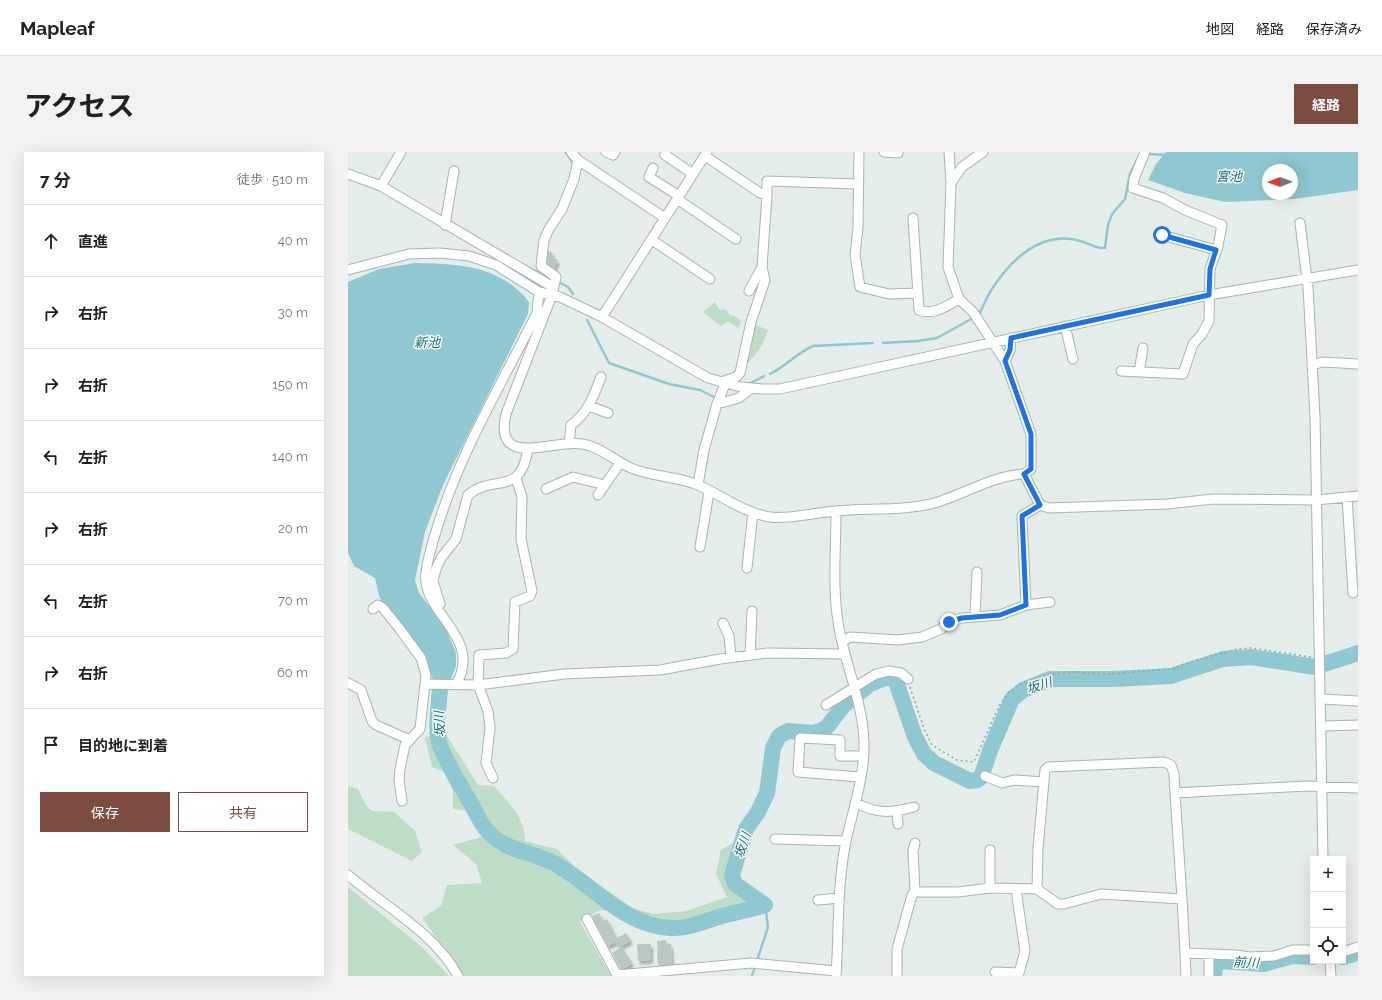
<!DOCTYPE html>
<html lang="ja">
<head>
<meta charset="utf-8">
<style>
  :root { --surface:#fff; --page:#f2f2f2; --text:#202124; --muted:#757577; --line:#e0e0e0; --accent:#7c4c40 }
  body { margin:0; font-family:Raleway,"Noto Sans JP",sans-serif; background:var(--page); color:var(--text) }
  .controls { position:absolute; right:12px; bottom:12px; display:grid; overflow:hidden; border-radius:0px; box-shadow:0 4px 16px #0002 }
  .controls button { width:36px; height:36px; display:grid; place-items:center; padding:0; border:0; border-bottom:1px solid var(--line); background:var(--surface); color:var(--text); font:20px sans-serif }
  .compass { position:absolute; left:914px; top:12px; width:36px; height:36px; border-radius:50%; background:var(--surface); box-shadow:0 4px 16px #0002; rotate:269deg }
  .stop { position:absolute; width:12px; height:12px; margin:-9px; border:3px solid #1a73e8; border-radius:50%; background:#fff }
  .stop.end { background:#1a73e8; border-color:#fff; box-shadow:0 1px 4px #0008 }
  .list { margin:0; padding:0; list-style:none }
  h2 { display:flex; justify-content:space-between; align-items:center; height:52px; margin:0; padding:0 16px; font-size:17px }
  h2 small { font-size:13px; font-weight:400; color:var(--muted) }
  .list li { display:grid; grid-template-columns:26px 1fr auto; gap:12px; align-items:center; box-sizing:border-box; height:72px; padding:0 16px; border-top:1px solid var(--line) }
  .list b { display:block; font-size:15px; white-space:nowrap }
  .list em { font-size:13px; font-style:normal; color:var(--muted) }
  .actions { display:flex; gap:8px; padding:12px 16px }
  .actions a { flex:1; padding:9px 0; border:1px solid var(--accent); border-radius:0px; text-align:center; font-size:14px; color:var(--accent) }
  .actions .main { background:var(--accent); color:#fff }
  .icon { flex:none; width:22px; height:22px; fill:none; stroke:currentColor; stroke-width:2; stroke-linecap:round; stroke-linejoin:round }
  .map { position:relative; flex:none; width:1010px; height:824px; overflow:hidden; border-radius:0px }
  header { display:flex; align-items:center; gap:24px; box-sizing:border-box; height:56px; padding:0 20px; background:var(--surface); border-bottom:1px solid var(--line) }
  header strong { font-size:19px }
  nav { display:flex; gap:22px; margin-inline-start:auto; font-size:14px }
  .intro { display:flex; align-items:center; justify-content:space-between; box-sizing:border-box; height:96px; padding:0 24px }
  h1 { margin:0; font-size:28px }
  .button { padding:10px 18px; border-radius:0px; background:var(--accent); color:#fff; font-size:14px; font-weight:700 }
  main { display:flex; gap:24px; padding:0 24px }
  aside { flex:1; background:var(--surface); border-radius:0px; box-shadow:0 4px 16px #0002 }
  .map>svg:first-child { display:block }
</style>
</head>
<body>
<header>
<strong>Mapleaf</strong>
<nav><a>地図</a><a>経路</a><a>保存済み</a></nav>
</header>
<div class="intro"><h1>アクセス</h1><a class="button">経路</a></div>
<main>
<aside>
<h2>7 分<small>徒歩 · 510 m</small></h2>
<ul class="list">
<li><svg class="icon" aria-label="ahead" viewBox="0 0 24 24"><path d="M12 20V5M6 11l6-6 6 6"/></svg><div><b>直進</b></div><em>40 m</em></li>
<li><svg class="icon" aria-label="right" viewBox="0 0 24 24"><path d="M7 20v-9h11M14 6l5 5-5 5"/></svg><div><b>右折</b></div><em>30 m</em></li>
<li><svg class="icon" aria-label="right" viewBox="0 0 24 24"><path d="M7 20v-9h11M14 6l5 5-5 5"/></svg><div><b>右折</b></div><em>150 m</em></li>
<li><svg class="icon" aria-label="left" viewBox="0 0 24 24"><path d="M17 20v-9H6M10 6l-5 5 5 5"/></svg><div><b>左折</b></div><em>140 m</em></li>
<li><svg class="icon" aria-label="right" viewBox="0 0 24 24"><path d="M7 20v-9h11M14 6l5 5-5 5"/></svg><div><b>右折</b></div><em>20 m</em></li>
<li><svg class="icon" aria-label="left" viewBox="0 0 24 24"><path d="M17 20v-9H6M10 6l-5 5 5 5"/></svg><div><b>左折</b></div><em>70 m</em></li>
<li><svg class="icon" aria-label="right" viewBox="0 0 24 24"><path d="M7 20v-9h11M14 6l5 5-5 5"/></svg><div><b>右折</b></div><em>60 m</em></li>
<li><svg class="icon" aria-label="arrive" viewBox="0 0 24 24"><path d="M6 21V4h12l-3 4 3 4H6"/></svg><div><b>目的地に到着</b></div></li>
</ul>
<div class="actions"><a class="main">保存</a><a>共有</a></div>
</aside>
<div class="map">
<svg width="1010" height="824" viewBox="0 0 1010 824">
  <defs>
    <filter id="shadow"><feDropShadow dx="2" dy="3.5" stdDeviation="1" flood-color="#0004"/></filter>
  </defs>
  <rect width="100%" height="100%" fill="#e4ede9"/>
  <path fill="#beddc6" d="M367,150L371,157L378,158L383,164L385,163L393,169L390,176L380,169L373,174L355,160Z
    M405,172L420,178C415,194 408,203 396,215Z
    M96,579L130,633L146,634C161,651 177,666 177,689L209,697L232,720L285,756L305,762L338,759L379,745L368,722L373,698L390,688L382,716L381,729L408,751L348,768L317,770L295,764L252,758L232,770L263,824H116L74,766L93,754L99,733L134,731L128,712L105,693L130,686L148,678L137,661L105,657V639L96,620L84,615L77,586Z
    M0,634L10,637L19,655L25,659L46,660L67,679L74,700L64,709L0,677Z
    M0,735L75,796L101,824H0Z"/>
  <path fill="#8fc8d0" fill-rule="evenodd" d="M818,0H1010V38L946,47L877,50L837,41L800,28L808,12ZM920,18H944V42H920Z
    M67,111C110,112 152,113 181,150L180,162L95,333L77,380L67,428L71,441L97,475L108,501V514L103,527L82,524C81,494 49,473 34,450C30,444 29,433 27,426L6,414L0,401V130L31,117Z"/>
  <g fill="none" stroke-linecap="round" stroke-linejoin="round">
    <path stroke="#8fc8d0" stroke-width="2.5" d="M218,0L226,13
      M801,2L816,3
      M174,112L203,127
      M211,130L220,135L225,142
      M631,162C635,155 638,147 642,140C659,113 687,82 723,87C733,88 742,93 752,96H757L760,73L764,62L777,47L782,22L791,4
      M239,168L261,211L321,232L352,238L368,246
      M535,191L570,189L589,186L625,166
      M422,222C438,214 449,201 465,194L525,191
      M401,232L416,224
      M404,824L420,775L417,753"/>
    <path stroke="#8fc8d0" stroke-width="16" d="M88,504C100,525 83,568 92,594C100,614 112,632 122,650C127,658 131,668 137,676C156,701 187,699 211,714C248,736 277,774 323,776C344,777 362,766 382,762C394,759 405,757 417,753L387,732L384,723L398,677L410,660L419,641L425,596L431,584L440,579L464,581L473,579L479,575L495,554L522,532L539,525L547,527L567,585L576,602L586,611L622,629L629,628L633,625L643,596L664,547L675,538L702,527H767L823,524L875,507L903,505L967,515L1010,501
      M995,805L1010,801
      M866,824L867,814L873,809L916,812L944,804L965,805"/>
  </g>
  <path fill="#bac8c2" filter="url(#shadow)" d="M199,98L205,101L204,105L210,108L206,118L196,113L200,105L196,103Z
    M251,761L255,769L259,767L269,786L278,781L283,789L271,795L268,790L260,794L244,764Z
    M318,788V792H323L324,813H310L309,789Z
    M289,792H303V808L290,809Z
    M274,795L284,811L274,818L264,801Z"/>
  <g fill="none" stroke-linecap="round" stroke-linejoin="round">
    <defs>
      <path id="minor" d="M223,0L230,8L226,27L214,57L201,77L196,88L193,114L208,125L204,143L158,262C145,318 205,287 234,292C251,294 267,309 283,316C304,325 329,324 350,333C373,343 396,361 422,365C438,368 470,360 488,359C519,356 561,359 590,350C618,341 647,323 676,322L692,353L701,356L819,352L865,347L968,348L1010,344
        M258,0L265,3L267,0
        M318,0L317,3L345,22
        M511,0L510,76L507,103L512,135L541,142L570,141
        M536,0L550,1
        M601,0L603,31L600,115L611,147L625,160L657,209L683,282V317L676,322
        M357,4L412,41L419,43V29L509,32
        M230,8L317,66
        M305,16L301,25L331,44
        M0,22L33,34L205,135
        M603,31L614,15L635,0
        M33,34L53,0
        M329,47L388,87
        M565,66L571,158C585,164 599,154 611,147
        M952,71L960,135L967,264L975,707
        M97,73L106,19
        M814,83L868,98
        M304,88L362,127
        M0,118L61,102L92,101L121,104L148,113L191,140L212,145L254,165L360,226L393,235L414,237H432L861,143L1010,118
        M401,139L414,115
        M254,165L359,0
        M717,174L725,207
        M657,209L662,198L663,186
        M964,213L975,210L1010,212
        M773,219L835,222L845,192L854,182L861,169L862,117L870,94L874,73L837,58L815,46L785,36L786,27L797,0
        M791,220L795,196
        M373,230L388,225L392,221L403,170L417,128L414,115L419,43
        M369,252L377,232
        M241,254L260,261
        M221,292L223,273C240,261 246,243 253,225
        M350,333L356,298L369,252L391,246L404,236
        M198,337L225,325L257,333
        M250,343L272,311
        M999,345L1005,441
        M488,359C488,398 484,438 491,476C498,515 515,551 516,591C517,622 505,658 498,689C489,733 491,779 488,824
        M352,395L361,340
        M399,416L405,360
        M92,452L85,429L88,417L93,406L108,387L120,343C146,321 173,346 180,296
        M678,453L702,450
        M25,457L30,453L35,456L51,476L73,506L78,523L72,577L57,593L52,617L51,628L54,649
        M627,465L629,420
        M375,471L381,484L383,505
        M494,490L502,485L550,488L574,485L593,477L601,469L614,466L652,463L678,453L674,364L692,353
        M402,503L404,459
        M0,531L13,538L24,569L28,573L62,588
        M78,532L130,533L216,522L312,518L372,507L420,501L497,502
        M108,533C136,484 72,461 78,420C80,404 85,389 90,373C113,299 154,231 189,161L191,140
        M974,547L1010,549
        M478,553L528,522L541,519L553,521L560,527
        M974,574L1010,573
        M637,624L654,631L666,628L696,630
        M512,625L450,620L452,586L492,588V604H515
        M145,626L138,611L142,576L140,559L130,533L131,503L158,501L165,497L167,450L182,444L184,439L173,387L174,345L168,326
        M508,651C529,662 543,661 566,655
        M549,659L550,672
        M427,687L498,689
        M567,691L565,699L567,740
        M642,698V736
        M0,723C36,754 87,781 110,824
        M689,737L710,752H716L753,742L834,747L827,641
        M834,747L837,801L888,803L902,805L926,804L945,798H965
        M470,748L491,746
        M239,767L269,823L403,811L488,819
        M995,800L1010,795
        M837,801L838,824
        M982,809L983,824
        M647,820L671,821L677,799L668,738
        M549,824V797L564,743L567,740H610L642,736L689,737L690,696L697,618L700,615L816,610L823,613L826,622L827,641L959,634L1010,636
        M861,824V803"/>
    </defs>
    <use href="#minor" stroke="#a7b5b0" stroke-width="11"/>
    <path stroke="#86b0a1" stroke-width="1.5" stroke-dasharray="2 3" stroke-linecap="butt" d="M562,535L576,577L584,593L609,608L626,610L651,554L660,541L673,532L702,522L726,520L762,522L825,517L836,512L889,497L903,496L963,505"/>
    <use href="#minor" stroke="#fff" stroke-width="9"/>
  </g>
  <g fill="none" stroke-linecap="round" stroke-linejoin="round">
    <path stroke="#1a73e8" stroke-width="5" d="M601,470L614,466L652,463L678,453L674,364L692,353L676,322L683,317V282L657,209L662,198L663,186L861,143L862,117L868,98L814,83"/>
  </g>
  <g text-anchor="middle" stroke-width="3" stroke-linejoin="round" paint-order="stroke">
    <g font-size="13" font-style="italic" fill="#206d79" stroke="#f5faf7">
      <text x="881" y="29">宮池</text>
      <text x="79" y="195">新池</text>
      <text transform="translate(691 533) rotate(-18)" y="5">坂川</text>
      <text transform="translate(91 572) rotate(-93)" y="5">坂川</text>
      <text transform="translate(394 693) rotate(-71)" y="5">坂川</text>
      <text transform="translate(898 810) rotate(3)" y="5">前川</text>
    </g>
  </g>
</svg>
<div class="controls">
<button>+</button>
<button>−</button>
<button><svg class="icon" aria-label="locate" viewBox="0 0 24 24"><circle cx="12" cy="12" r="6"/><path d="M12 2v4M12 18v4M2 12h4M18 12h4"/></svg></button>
</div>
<svg class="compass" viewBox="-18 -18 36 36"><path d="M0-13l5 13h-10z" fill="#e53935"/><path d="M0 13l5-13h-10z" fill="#757577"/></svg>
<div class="stop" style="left:814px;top:83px"></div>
<div class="stop end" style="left:601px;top:470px"></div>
</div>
</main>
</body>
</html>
